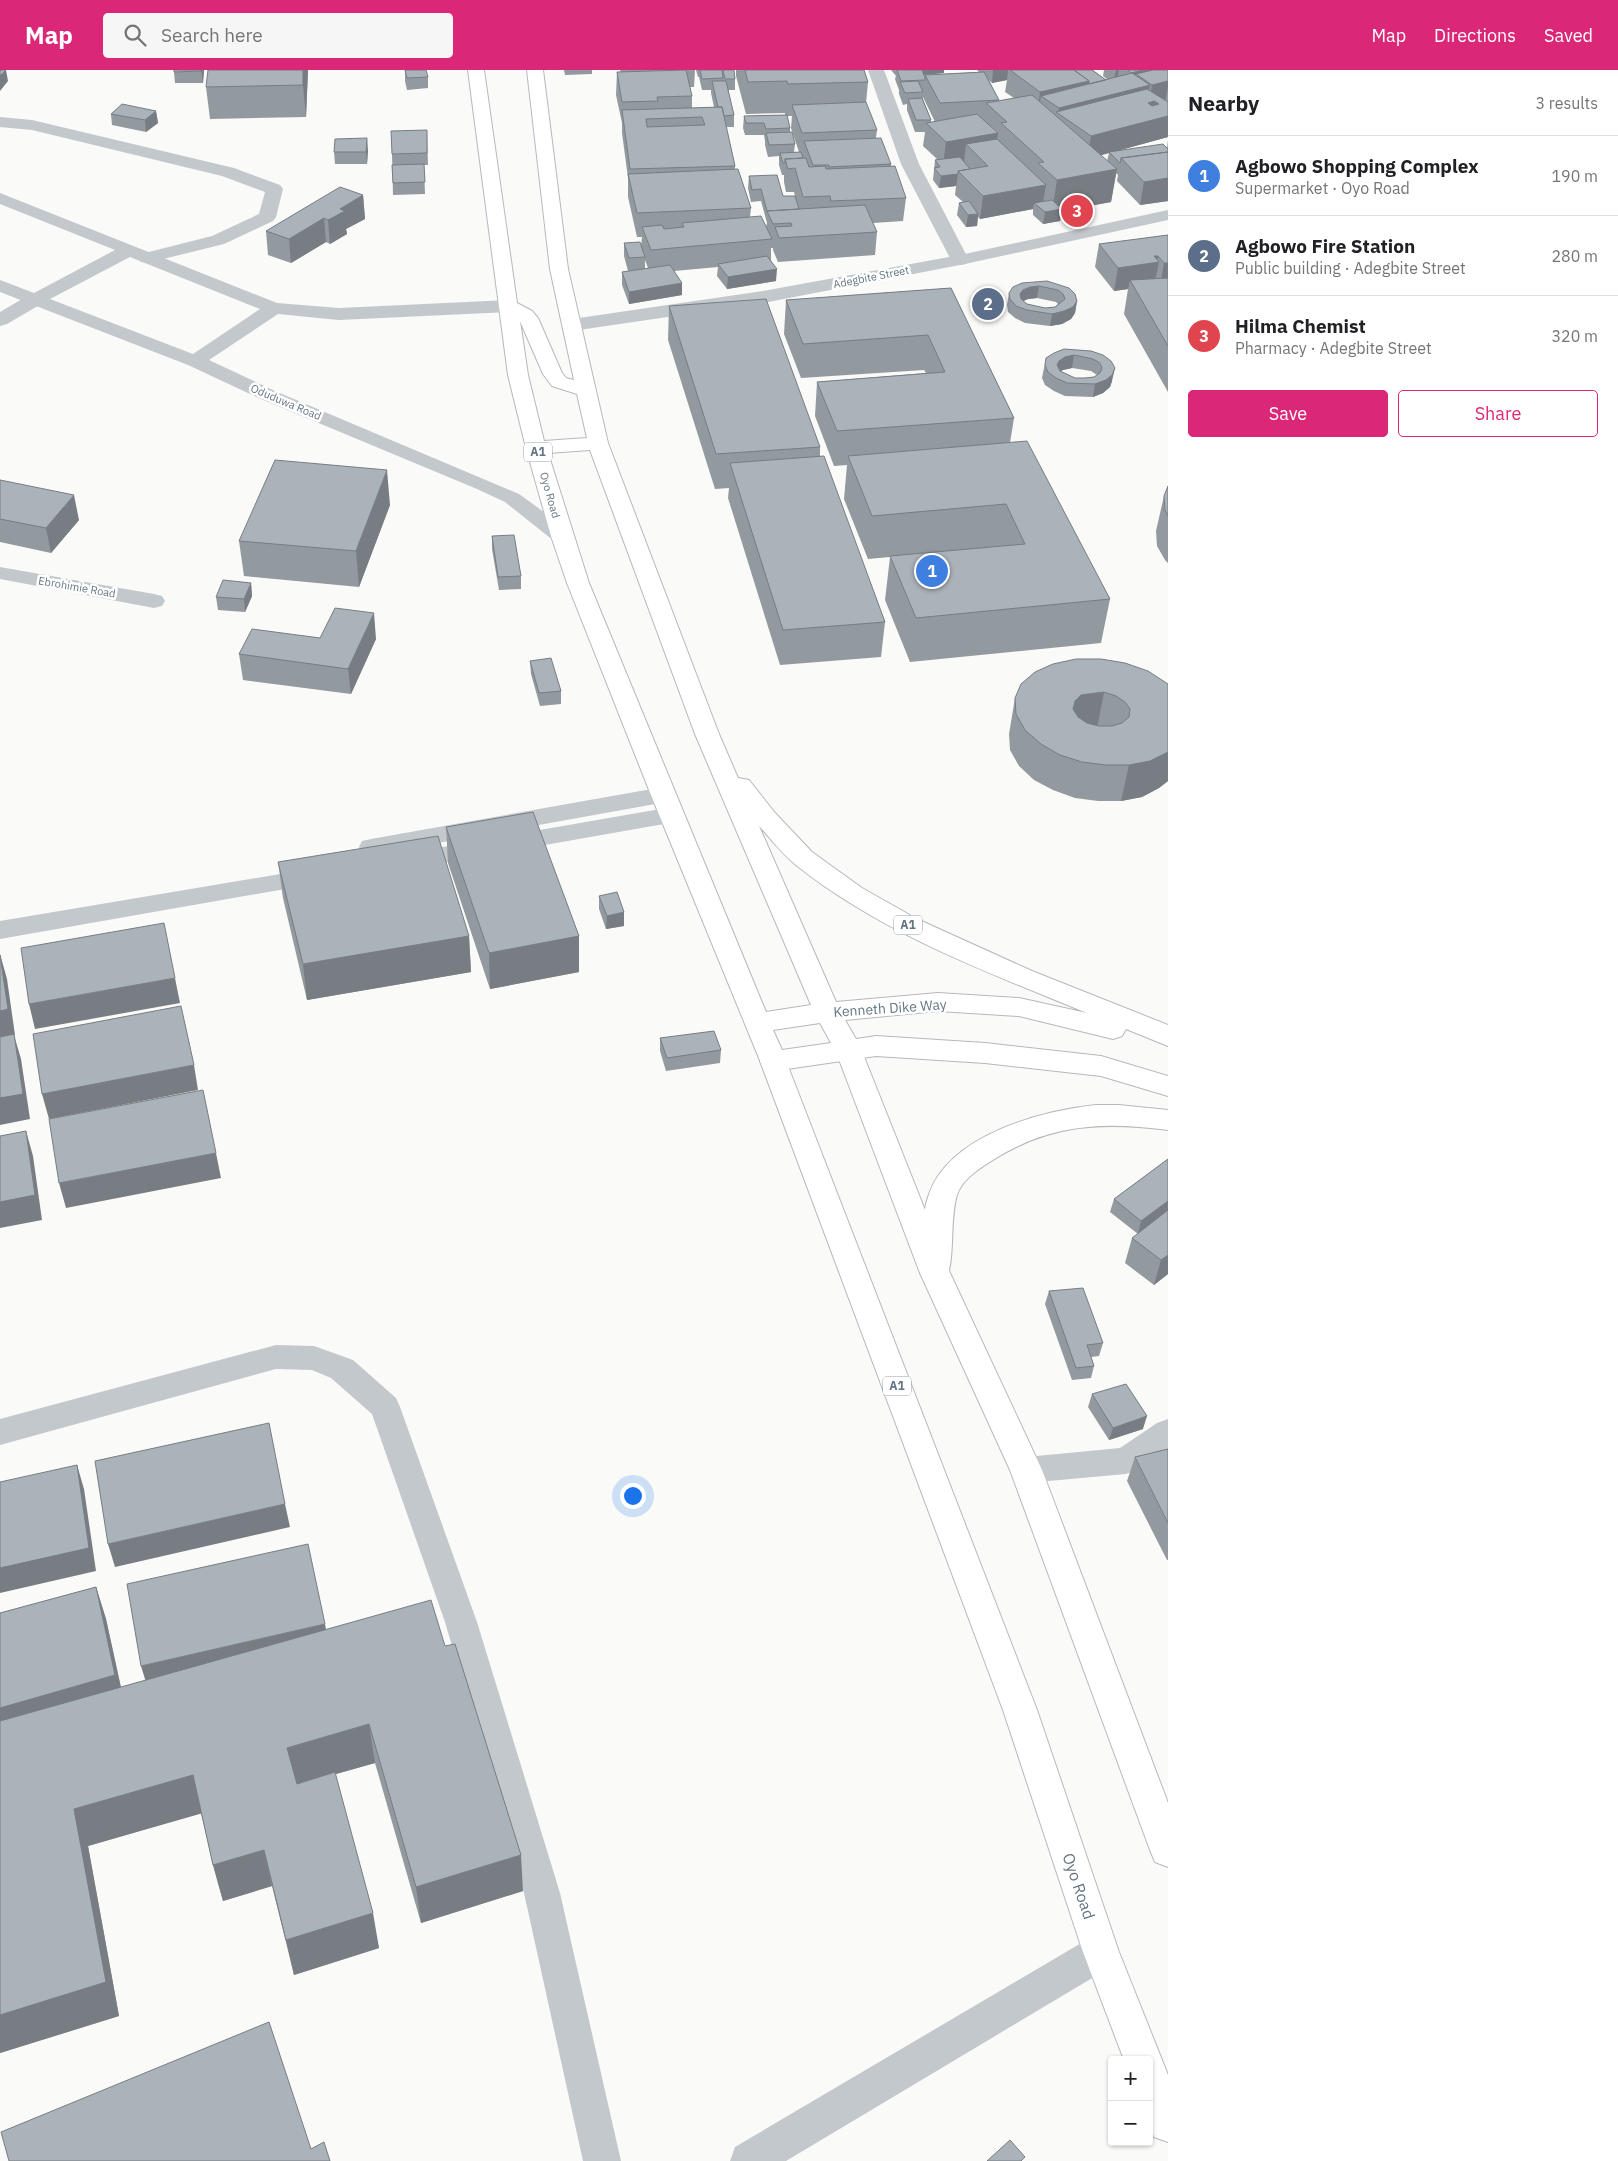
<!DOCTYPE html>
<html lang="en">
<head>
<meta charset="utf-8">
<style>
  :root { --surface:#fff; --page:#f6f6f6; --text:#202124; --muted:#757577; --line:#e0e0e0; --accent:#db2777 }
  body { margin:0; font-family:"IBM Plex Sans",sans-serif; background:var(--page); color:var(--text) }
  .controls { position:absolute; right:15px; bottom:15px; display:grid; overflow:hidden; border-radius:5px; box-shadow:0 1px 4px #0004 }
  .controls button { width:45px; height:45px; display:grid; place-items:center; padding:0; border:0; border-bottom:1px solid var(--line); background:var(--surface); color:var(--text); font:25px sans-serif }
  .you { position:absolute; left:632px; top:1425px; width:18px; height:18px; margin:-12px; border:4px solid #fff; border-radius:50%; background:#1a73e8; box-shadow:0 0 0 8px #1a73e833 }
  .badge { display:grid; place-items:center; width:32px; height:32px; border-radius:50%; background:var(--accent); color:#fff; font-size:16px; font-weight:700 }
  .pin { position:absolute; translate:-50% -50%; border:2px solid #fff; box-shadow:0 1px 5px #0006 }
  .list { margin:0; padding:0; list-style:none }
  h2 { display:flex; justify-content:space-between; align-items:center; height:65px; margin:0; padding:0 20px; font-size:21px }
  h2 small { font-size:16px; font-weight:400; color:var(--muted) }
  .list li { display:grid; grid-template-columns:32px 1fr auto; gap:15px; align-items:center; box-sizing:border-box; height:80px; padding:0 20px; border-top:1px solid var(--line) }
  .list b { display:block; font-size:19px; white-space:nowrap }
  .list p { margin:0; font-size:16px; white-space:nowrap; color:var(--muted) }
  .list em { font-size:16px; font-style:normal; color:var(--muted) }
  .actions { display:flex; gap:10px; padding:15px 20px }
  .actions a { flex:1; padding:11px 0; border:1px solid var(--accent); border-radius:5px; text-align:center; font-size:18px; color:var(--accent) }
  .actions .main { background:var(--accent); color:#fff }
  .icon { flex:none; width:28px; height:28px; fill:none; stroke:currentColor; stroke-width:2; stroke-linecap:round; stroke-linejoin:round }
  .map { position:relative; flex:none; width:1168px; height:2091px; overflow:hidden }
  header { display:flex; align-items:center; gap:30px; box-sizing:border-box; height:70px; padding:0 25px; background:var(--accent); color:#fff }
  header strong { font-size:24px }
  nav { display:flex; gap:28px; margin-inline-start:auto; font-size:18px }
  .search { width:350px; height:45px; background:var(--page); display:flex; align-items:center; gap:12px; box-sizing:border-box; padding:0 18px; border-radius:5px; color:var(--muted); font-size:19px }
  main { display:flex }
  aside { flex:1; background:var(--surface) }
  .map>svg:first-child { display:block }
</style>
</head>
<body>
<header>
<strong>Map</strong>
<div class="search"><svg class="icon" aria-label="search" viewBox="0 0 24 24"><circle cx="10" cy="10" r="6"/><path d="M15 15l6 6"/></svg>Search here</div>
<nav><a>Map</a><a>Directions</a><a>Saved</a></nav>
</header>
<main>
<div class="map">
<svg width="1168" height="2091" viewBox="0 0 1168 2091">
  <rect width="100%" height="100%" fill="#fafaf8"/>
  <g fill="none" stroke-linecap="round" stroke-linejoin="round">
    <defs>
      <path id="primary" d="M848,969L857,972L861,979L950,1203L1042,1400L1168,1733V1797L1155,1792L1150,1780L1010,1400L920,1203L835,979L839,972Z
        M773,981L783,984L786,991L1037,1640L1119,1882L1168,2005V2072L1154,2067L1149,2054V1990H1124L1083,1882L1003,1640L760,991L763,984Z"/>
      <path id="trunk" d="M468,0H484L517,233L532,241L538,248L562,303L566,308L574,310L550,199L527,0H543L568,199L608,373L719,664L738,708L749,710L775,743L812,782L862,818L917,849L1032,901L1168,955V976L1126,959L1122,966L1113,969L1019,946L938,941L845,950L856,969L876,966L985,973L1101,986L1168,1006V1026L1101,1006L985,993L876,986L773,1001L763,998L651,725L567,513L551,466L526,378L508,305ZM520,251L543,304L552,316L577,324L587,368L544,371L528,305ZM590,380L695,664L811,935L766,942L589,513L548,383ZM759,756C771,769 782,784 796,795C881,863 987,902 1087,943L1019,928L938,923L836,932ZM820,953L831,973L782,980L773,960Z
        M1096,1035H1119L1168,1040V1060C1101,1051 1047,1054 988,1093C976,1101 962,1110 957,1125C949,1151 956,1191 945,1211L935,1215L925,1211L920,1203C922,1177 920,1149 929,1124C950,1065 1040,1041 1096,1035Z"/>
    </defs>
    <use href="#primary" stroke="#b5babe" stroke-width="2"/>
    <use href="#trunk" stroke="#b4b9bd" stroke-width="2"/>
    <path fill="#c3c8cc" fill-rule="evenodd" d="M0,47L32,50L234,98L280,115L283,119L276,147L273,151L224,174L147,193L141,192L138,188L141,184L212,166L259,144L265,122L222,106L32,60L0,57Z
      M36,223L43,225L45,229L43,233L7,254L0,256V242L29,225Z
      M663,717L672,719L675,725L672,731L371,785L362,783L359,777L362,771L371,769Z
      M672,737L681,739L684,745L681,751L408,799L399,797L396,791L399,785L408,783Z
      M316,798L325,800L328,806L325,812L0,869V851Z"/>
    <path fill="#c3c8cc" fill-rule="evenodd" d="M868,0H884L919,94L969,190L966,194L960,195L954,194L951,190L901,94Z
      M0,497L154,524L162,526L165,531L162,536L154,538L0,509Z
      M276,1275L314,1276L353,1290L396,1328L400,1337L477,1552L560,1823L621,2091H583L524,1823L445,1552L372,1344L331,1308L312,1300L276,1299L0,1375V1349Z
      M1168,1349V1379L1137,1400L1126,1404L1026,1413L1015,1409L1010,1400L1015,1391L1026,1387L1120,1378L1157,1353Z
      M1101,1864L1114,1869L1119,1882L1114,1895L786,2091H730L735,2077L1088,1869Z"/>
    <path fill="#c3c8cc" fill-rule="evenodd" d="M0,123L277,233L339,238L509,230L516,232L518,236L516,240L509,242L339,250L278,244L209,290L275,321L519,424L570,461L573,466L570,471L562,472L554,471L505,432L477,419L261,329L188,295L0,222V210L34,223L115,180L0,134ZM130,187L260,239L193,284L50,229Z
      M1168,140V150L960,195L763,233L572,261L565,259L563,255L565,251L572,249L763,221L960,185Z"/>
    <use href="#primary" fill="#fff" fill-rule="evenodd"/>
    <use href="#trunk" fill="#fff" fill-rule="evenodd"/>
  </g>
  <path fill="#929a9f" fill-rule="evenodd" d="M204,0L203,13H175L174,2Z
    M308,0L306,47L210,49L206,17Z
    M405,0L428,7V18L407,20L405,11Z
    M564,0H592V4L565,5Z
    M620,0H695L694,17H690L692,26V38L714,37L711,23V20H702L699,7H698L696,0H734L735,9V20H728L734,45V57H726L735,96V99L751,138L750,147L766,157L767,153L761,131L751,132L748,118L749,106L783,126L798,139L794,122H786L784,112V105H782L779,95V86L768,87L765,75V71L764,65H745L743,58L744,46L785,45V43L746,44L736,6V0H864L868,12L866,33L877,60L876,68L891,94V97L906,128L903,151L873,153L877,162L875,185L778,192L773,180V178H771V190L776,211L727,219L717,206L718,197L674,201L682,225L629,234L622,215V202L637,200L628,201L624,186V173L641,176L642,167H637L628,127V108L622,63V53L616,25L617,2H621ZM787,46H792L791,58L799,82H794L795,74L790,62V58ZM645,190L648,198L645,199Z
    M891,0H944V3L924,5L925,8V5L979,2L977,0H1098H1093L1106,10L1107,9L1103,6L1104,0H1168V67L1120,80L1167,78L1168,70V131L1140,135L1117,111L1118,105L1116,103L1111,132L1062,141L1060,151L1043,154L1033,145V139L980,149L978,147L977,156L966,157L957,145L959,133L963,132L955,125L956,116L939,118L933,110L935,90L937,89L923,76L925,62H915L907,40V34L903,35L899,24V20L895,9L896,6ZM989,10L992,13L1007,10L1005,22L1014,28L999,31ZM923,21V27L935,52H931V50L923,29ZM1109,83L1107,91L1101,85Z
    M156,41L158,53L146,62L112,55L111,44Z
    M427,60L428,95H424L425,124L393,125L392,84Z
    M368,80L367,94H335L334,82Z
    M363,125L365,149L346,159L347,164L330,174L326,172L291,193L268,185L266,161Z
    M1168,165V322L1124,244L1128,219L1114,221L1095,197L1099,174Z
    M1047,211L1077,231L1075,243L1071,249L1062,254L1050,256L1025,253L1015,248L1008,242L1007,235L1009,223ZM1037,228L1056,232L1058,234L1055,237L1045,238L1027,234L1023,231L1028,229Z
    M951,218L1014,348L1010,373L1110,529L1101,573L910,592L885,530L890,487L868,489L844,429L847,395L834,396L815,346L817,312L926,303L924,300L801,308L784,264L786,230Z
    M669,236L820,377V386L885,552L881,587L780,595L728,428L729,418L715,419L668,270Z
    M1091,281L1112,311L1110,317L1103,323L1093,327L1065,326L1054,321L1045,315L1042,308L1046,288ZM1072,298L1091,301L1097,305L1094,307L1085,308H1075L1060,301L1063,300Z
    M0,410L79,450L51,483L0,472Z
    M1168,416V493L1165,490L1157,476L1156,461L1164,426Z
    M390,435L359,517L244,506L239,471Z
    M492,466L521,506V519L499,520L492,479Z
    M251,513L252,526L245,542L218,540L216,527Z
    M320,568L376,569L351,624L243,610L239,584Z
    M530,591L561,621V634L540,636L531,604Z
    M1168,614V711L1159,718L1142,727L1121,731H1098L1075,728L1053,720L1034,710L1019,696L1010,680L1009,664L1015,628Z
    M446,757L579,866V902L490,919L448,793Z
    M278,792L469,866L471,902L307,930L283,828Z
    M599,826L624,856L606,859L599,839Z
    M660,968L721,980L720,993L666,1001L660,981Z
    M1168,1089V1204L1154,1215L1125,1193L1132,1168L1138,1164L1110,1142L1114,1129Z
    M1049,1221L1103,1273L1099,1286L1091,1287L1094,1296L1091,1308L1072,1310L1045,1234Z
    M1092,1324L1143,1359L1109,1370L1088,1337Z
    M1168,1379V1490H1167L1127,1411L1135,1387Z
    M96,1517L106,1549L121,1617L326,1560L523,1821L421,1853L375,1693L335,1704L379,1878L294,1905L272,1816L223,1831L213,1795L201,1743L88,1776L119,1946L0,1983V1543Z"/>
  <path fill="#777d82" d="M6,0L8,11L0,21V6Z
    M201,0H204L203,13Z
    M303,0H308L306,47L303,15Z
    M897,0H944V3L900,7Z
    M993,0H1008L1007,10L992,13Z
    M1116,0H1119L1116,13L1113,14Z
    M1143,0H1168V17L1165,33L1148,37L1152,15L1136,4L1133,19L1150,15L1146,37L1058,44L1059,38L1041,26L1038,44L1037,45L1040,22L1089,11L1128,20L1131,3Z
    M156,41L158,53L146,62L145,50Z
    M1168,46V67L1110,83L1109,82V83L1087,89L1091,66Z
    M998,63L994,86L966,74L964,92L943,95L946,72Z
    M367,68L368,80L367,94L366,82Z
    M1117,99L1111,132L1062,141L1060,151L1043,154L1045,142L1052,141L1057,110Z
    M958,104L956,116L939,118L941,106Z
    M1168,108V131L1140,135L1144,112Z
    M1046,115L1042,138L1034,133L1033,139L980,149L983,126Z
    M363,125L365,149L346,159L347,164L330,174L328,150L340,139Z
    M978,144L977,156L966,157L968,145Z
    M324,148L326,172L291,193L289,169Z
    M1154,186H1158L1157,193L1159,192L1154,216L1130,210L1128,219L1114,221L1118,198Z
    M1164,193H1168V216L1160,217Z
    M777,199L776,211L727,219L728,207Z
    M682,213V225L629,234V222Z
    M1039,216L1037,228L1028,229L1021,232L1020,224L1023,220L1030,217Z
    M1077,231L1075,243L1071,249L1062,254L1050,256L1052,244Z
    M1074,285L1072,298L1063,300L1057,303V295L1059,291L1065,287Z
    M1115,298L1112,311L1110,317L1103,323L1093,327L1095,314Z
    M387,400L390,435L359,517L356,481Z
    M74,425L79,450L51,483L46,458Z
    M251,513L252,526L245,542L244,529Z
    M374,543L376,569L351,624L348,599Z
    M1104,622L1097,658L1068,667L1075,631L1081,625Z
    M1168,682V711L1159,718L1142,727L1121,731L1129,695Z
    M624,842V856L606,859L607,846Z
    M469,866L471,902L307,930L303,894Z
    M579,866V902L490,919L489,883Z
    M0,884L7,909L15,965H14L21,989L30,1049L0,1055Z
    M175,908L180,933L35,959L29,934Z
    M194,995L198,1020L49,1049L42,1024Z
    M26,1061L33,1086L42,1150L0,1158V1132Z
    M216,1083L221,1108L66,1138L59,1113Z
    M1168,1131V1141L1138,1164L1141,1151Z
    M1168,1185V1204L1154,1215L1161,1190Z
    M1147,1346L1143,1359L1109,1370L1113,1358Z
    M77,1395L84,1419L96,1501L0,1523V1498Z
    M285,1434L290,1457L115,1497L108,1474Z
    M96,1517L106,1549L125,1637L0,1672V1638Z
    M325,1554L329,1576L148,1619L141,1596Z
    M369,1654L375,1693L294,1716L287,1678Z
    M193,1705L203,1743L88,1776L119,1946L0,1983V1945L74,1739Z
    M264,1780L272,1816L223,1831L213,1795Z
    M521,1785L523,1821L421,1853L416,1817Z
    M373,1843L379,1878L294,1905L286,1870Z"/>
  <path fill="#aab3b9" stroke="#777d82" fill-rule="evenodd" d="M0,0H6L0,6Z
    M174,0H201V1L174,2Z
    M208,0H303V15L206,17Z
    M405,0H426L428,7L407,8Z
    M686,0L692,26L657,27L658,31L622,32L617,2Z
    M700,0H722L723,8L702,9Z
    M723,0H734L735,9H725Z
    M745,0H864L868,12L788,14L787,11L748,12Z
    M897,0H922L925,8V10L901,11Z
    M1010,0H1074L1089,11L1040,22Z
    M1074,0H1092L1106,10L1089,14V11Z
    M1128,0H1143L1131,3Z
    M1153,0H1168V11L1152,15L1136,4Z
    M984,2L999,30L940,33L925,5Z
    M1132,3L1150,15L1059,38L1041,26Z
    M712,11H726L734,45L724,46L722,37H718Z
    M918,11L923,22L905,23L900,12Z
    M1147,19L1168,32V46L1091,66L1056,42ZM1154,31L1159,34L1152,36L1148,33Z
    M1032,25L1117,99L1057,110L1038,93L1044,92L1001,53L1007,52L986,33Z
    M922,28L931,50H916L908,29Z
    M866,32L877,60L802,63L792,35Z
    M122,34L156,41L145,50L111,44Z
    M722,37L735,96L630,99L622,40ZM702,47L705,55L647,57L646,49Z
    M977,44L998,63L946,72L926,53Z
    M787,45L790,58L766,59L764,53H746L744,46Z
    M427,60V83L392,84L391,61Z
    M792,62L795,74L769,75L766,63Z
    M367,68L366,82H334L335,69Z
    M881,68L891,94L829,97V95H813L804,71Z
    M997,69L1046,115L983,126L958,101L988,96L966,74Z
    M1163,74L1168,79V82L1121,88L1120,93L1109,82Z
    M801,82L803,88L785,89V93H783L780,83Z
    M1168,82V108L1144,112L1121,88Z
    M960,87L970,99L958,101V104L941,106L934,98L940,97L935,90Z
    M806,88L809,97L825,96L826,99L895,96L906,128L831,131L830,126L803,127L795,98L788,99L785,89Z
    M424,94L425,112L393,113L392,95Z
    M738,99L751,138L637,143L628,104Z
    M777,105L783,126H795L799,139L767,141L761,119L752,120L749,106Z
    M340,117L363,125L340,139L345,141L328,150L324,148L289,169L266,161Z
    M1052,130L1062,139L1045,142L1034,133Z
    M969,131L978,144L968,145L959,133Z
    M865,135L877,162L779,168L775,157L792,156L791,153L773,154L767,141Z
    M761,146L772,169L651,180L642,157L662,155L664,159L684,157L682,153Z
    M1168,165V193H1164L1158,186H1154L1159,192L1118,198L1099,174Z
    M640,172L645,187L629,188L624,173Z
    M767,186L777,199L728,207L718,194Z
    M670,195L682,213L629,222L622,202Z
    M1168,208V276L1130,210Z
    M1047,211L1069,218L1075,224L1077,231L1073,237L1064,241L1052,244L1027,240L1016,236L1010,229L1009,223L1013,217L1022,213ZM1039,216L1058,220L1063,224L1065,229L1055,237L1045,238L1027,234L1021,229L1020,224L1023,220L1030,217Z
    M951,218L1014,348L837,361L817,312L945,302L928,265L803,274L786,230Z
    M766,229L820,377L716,384L669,236Z
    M1064,279L1091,281L1103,285L1111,291L1115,298L1112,305L1106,310L1095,314L1067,313L1056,308L1048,302L1045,295L1046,288L1054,283ZM1074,285L1093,289L1100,293L1102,298L1100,303L1094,307L1085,308H1075L1060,301L1057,295L1059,291L1065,287Z
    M1027,371L1110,529L916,548L890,486L1025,474L1006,434L872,446L848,386Z
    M824,386L885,552L783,560L730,393Z
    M275,390L387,400L356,481L239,471Z
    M0,410L74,425L46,458L0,449Z
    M1168,416V446L1165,440L1164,426Z
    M514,465L521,506L498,507L492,466Z
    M223,510L251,513L244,529L216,527Z
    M335,538L374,543L348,599L239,584L252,559L320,568Z
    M551,588L561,621L539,623L530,591Z
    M1076,589H1101L1125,593L1148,601L1168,614V682L1150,691L1129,695H1106L1082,692L1060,685L1041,674L1025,660L1016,644L1015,628L1021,614L1035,602L1053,594ZM1104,622L1116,626L1125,632L1130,639L1129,647L1122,653L1112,656H1099L1087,653L1078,647L1073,639L1075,631L1081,625Z
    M533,742L579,866L489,883L446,757Z
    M438,766L469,866L303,894L278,792Z
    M617,822L624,842L607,846L599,826Z
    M164,853L175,908L29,934L21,878Z
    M0,885L8,939L0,941Z
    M181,936L194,995L42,1024L33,964Z
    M714,961L721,980L667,988L660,968Z
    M14,964L23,1024L0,1028V967Z
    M203,1020L216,1083L59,1113L49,1049Z
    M26,1061L35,1125L0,1132V1066Z
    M1168,1089V1131L1141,1151L1114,1129Z
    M1168,1140V1185L1161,1190L1132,1168Z
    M1083,1218L1103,1273L1087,1275L1094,1296L1076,1298L1049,1221Z
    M1126,1314L1147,1346L1113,1358L1092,1324Z
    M269,1353L285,1434L108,1474L95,1391Z
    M1168,1379V1453L1135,1387Z
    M77,1395L89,1478L0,1498V1412Z
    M308,1474L325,1554L141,1596L127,1514Z
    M96,1517L115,1605L0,1638V1543Z
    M431,1530L445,1576L455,1574L521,1785L416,1817L369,1654L287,1678L297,1714L335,1702L373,1843L286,1870L264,1780L213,1795L193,1705L74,1739L106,1912L0,1945V1651Z
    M269,1952L311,2079L324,2072L330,2091H9L1,2062Z
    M1010,2070L1025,2087L1021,2091H987Z"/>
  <g text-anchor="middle" stroke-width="5" stroke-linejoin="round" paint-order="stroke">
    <g font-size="11" fill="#657683" stroke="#fff">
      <text transform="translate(871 207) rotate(-11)" y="4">Adegbite Street</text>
      <text transform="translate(286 332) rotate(23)" y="4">Oduduwa Road</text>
      <text transform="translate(550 425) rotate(74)" y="4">Oyo Road</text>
      <text transform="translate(77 517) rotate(10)" y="4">Ebrohimie Road</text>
    </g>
    <g fill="#fff" stroke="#939fa8" stroke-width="1">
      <rect x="524" y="372.5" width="28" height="19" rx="4"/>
      <rect x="894" y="845.5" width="28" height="19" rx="4"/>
      <rect x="883" y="1306.5" width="28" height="19" rx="4"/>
    </g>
    <g font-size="12" font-weight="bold" fill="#657683">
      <text x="538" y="386">A1</text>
      <text x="908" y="859">A1</text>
      <text x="897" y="1320">A1</text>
    </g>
    <g font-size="14" fill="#657683" stroke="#fff">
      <text transform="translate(890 938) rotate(-4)" y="5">Kenneth Dike Way</text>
    </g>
    <g font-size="16" fill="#657683" stroke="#fff">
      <text transform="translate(1079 1816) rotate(71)" y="6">Oyo Road</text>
    </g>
  </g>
</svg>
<div class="controls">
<button>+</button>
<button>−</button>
</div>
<div class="you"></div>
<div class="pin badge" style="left:932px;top:501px;background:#3f7fe0">1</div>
<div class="pin badge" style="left:988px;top:234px;background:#5c6f8a">2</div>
<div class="pin badge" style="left:1077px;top:141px;background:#e0444e">3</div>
</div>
<aside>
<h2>Nearby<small>3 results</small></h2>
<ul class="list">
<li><span class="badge" style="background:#3f7fe0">1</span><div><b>Agbowo Shopping Complex</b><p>Supermarket · Oyo Road</p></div><em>190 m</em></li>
<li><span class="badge" style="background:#5c6f8a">2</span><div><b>Agbowo Fire Station</b><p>Public building · Adegbite Street</p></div><em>280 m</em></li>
<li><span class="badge" style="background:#e0444e">3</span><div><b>Hilma Chemist</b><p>Pharmacy · Adegbite Street</p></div><em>320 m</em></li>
</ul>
<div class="actions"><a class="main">Save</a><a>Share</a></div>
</aside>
</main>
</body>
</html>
